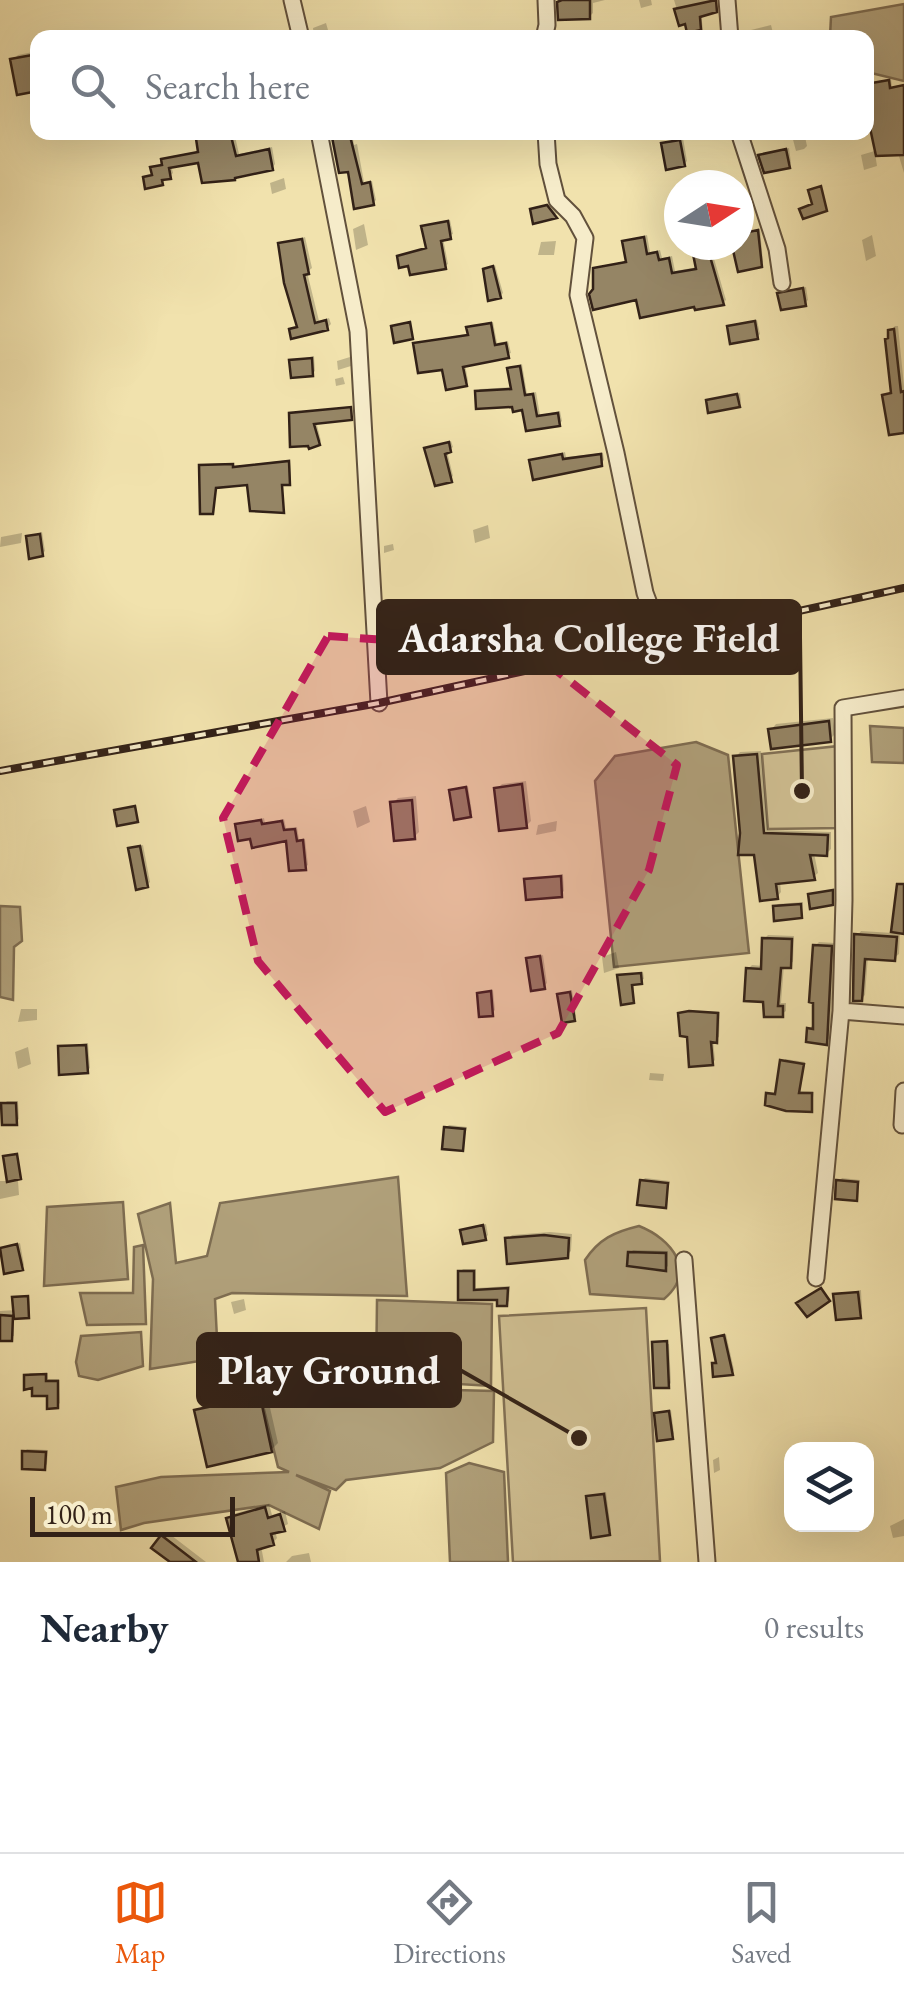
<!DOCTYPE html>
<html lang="en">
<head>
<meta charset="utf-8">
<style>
  :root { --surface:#fff; --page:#f2f2f3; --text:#1f2937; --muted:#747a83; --line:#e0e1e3; --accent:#ea580c }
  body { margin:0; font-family:"EB Garamond",serif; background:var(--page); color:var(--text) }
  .controls { position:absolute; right:30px; bottom:30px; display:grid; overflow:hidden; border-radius:20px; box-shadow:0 10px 40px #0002 }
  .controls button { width:90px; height:90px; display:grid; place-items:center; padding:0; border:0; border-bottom:2px solid var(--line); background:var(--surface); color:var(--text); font:50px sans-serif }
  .compass { position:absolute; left:664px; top:170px; width:90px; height:90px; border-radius:50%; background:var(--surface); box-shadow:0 10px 40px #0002; rotate:78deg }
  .scale { position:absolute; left:30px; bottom:25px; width:205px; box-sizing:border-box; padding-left:10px; border:5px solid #322117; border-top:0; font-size:28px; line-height:35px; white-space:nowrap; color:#322117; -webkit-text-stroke:8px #f6ecca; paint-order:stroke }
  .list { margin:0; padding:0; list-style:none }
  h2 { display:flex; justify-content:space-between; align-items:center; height:130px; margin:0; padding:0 40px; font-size:42px }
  h2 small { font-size:32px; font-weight:400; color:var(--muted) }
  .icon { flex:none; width:55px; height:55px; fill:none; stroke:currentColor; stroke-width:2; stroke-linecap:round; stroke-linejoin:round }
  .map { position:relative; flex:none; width:904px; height:1562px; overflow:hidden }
  .search { position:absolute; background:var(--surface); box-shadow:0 10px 40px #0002; left:30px; right:30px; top:30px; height:110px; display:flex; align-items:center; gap:25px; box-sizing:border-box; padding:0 35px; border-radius:20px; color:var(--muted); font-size:38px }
  .sheet { height:290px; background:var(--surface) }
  nav { display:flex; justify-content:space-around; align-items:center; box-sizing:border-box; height:140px; border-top:2px solid var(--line); background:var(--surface); font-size:28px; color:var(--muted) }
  nav a { display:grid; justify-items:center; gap:5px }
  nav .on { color:var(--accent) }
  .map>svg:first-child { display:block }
</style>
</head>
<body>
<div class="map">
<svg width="904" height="1562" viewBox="0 0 904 1562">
  <rect width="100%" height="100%" fill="#f1e2ad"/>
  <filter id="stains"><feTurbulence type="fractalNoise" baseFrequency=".002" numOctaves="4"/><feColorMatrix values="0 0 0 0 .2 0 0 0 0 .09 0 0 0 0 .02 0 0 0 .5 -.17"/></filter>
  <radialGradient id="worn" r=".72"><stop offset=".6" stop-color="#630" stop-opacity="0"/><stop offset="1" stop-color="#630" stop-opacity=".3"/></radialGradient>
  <path fill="#d1c194" stroke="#827156" stroke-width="2.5" d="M839,746L841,828L768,829L762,754Z
    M646,1308L660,1561L513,1562L499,1316Z"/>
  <path fill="#b0a07a" stroke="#7e6d52" stroke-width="2.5" d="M904,4V81L867,72L866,38L830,37L831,17Z
    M870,726L904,728V763L872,762Z
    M696,742L728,755L749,953L614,967L595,781L615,756Z
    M0,906L20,907L22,941L14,947L13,1000L0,997Z
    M398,1177L407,1296L232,1293L215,1299L218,1358L150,1369L153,1279L138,1214L170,1203L176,1263L207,1256L220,1203Z
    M123,1202L128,1279L44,1286L47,1207Z
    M639,1226C672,1239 697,1271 664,1299L590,1294L585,1260C599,1239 614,1232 639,1226Z
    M143,1245L146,1324L87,1325L80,1293H133L134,1247Z
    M377,1300L492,1304L491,1386L376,1379Z
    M141,1332L143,1366L98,1380L79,1376L76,1362L81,1336Z
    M248,1344L372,1346V1388L494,1391L493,1442L440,1468L346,1480L336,1490L296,1475L330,1491L319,1529L269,1505L144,1523L121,1530L116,1487L161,1477L289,1472L278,1467Z
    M469,1463L504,1472L508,1562H450L446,1473Z"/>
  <path fill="#0003" d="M562,0H605L593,3V13L589,17Z
    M639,0H651L652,5L641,8Z
    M674,0H717L715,10L701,14L704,38H690L687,21L681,23Z
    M326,23L330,37L314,38L313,28Z
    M771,25L773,33L770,36L744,38L747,31Z
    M291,30L293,38H271L273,32Z
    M38,51V89L13,60L18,55Z
    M891,79L892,87L904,85V173L898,153H875L877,166L864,170L861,155L878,150L873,119L866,120V83Z
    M198,132H234L239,154L272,147L275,164L272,168L200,160L171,165L173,173L162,183L145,177L154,173L156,165L164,163L167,157L200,151Z
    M333,132H352L354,145L357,144L364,182L372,181L376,200L373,203L350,169Z
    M791,132H804L807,146L804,149L796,151Z
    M683,138L687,161L684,164L664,144Z
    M789,148L791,163L788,166L761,155Z
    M284,178L286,189L272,194L270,183Z
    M551,203L558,213L535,221L532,210Z
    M450,220L453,234L443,238L448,264L445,266L399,256L428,247L424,227L427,224Z
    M364,224L368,245L356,250L353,229Z
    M760,229L763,262L761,265L739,245L743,244L744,232Z
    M647,235L650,252L660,250L662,258L672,256L675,271L698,267L695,250L710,245L726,300L723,303L696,304L595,289V269L629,260L625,241Z
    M872,235L876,256L866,261L862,240Z
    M305,237L312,268L307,272L319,321L329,318L331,324L327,328L292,330L299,325L281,244Z
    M556,241L554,255H538L541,242Z
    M495,265L503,293L500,296L486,269Z
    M806,287L808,300L805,303L780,294Z
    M757,320L760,334L757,337L730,327Z
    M493,322L497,343L508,341L511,353L465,364L468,381L465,384L416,344L470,333L472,325Z
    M895,326H898L904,386V430L885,396L893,391L890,331Z
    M314,356L315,371L312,374L292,361Z
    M350,357L351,366L338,370L337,361Z
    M522,364L527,394L536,392L540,415L560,411L562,421L559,424L528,428L524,407L477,392L480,389L513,387L510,369Z
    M343,377L345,384L336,386L335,379Z
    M740,393L741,402L739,405L709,401Z
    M352,406L351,418L316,421L321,441L319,443L291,414Z
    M451,441L453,447L447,451L453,476L450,479L427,449Z
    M565,452L566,457L603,453L604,460L601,463L532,461Z
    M290,460L291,480L283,483V510L250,482L217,486L212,512L204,464L234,463V466Z
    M488,525L490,538L475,543L473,530Z
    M42,532L45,551L42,554L28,537Z
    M22,533L21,543L0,547L1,537Z
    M393,544L394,550L384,553V546Z
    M833,718L835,734L830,739L771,730L776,724Z
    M761,751L768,830L831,832V849L826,854L814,853L818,873L813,877L780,881L781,892L777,897L757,852L743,833L736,757L740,752Z
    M526,781L531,821L526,826L497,789L502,784Z
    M468,786L472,812L469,815L452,791Z
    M416,796L419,832L414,837L393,803L398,798Z
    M366,806L370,822L357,828L353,811Z
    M264,818L265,823L284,819L286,828L297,827L299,839H305L308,865L305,867L288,838L252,836L237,825Z
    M557,821L556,831L536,835L538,825Z
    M143,845L150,882L147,885L130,849Z
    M563,874L564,891L561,894L527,880Z
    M904,891V931H900L899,954L894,958L868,956L865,995L861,999L857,936L861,931L893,933L898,896Z
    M803,902L801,916L775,907L778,904Z
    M768,935L794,936L793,962L784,965L781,1003H786V1011L782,1014L748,969L752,965L763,966L764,939Z
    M819,942L835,943L830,1038L826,1042L809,1029L813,1025L815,946Z
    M616,952L619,968L604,973L602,957Z
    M543,955L547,983L544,986L529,959Z
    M643,972L644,979L634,982L633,1001L620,976Z
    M493,990L495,1010L492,1013L479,994Z
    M572,990L576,1016L574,1019L559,995Z
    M21,1009H37V1020L18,1022Z
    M683,1011L720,1012L719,1037L713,1040L715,1060L712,1063L689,1034L680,1014Z
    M88,1043L90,1068L87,1071L60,1047Z
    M28,1047L31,1064L18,1069L15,1052Z
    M785,1059L805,1062L800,1091L814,1092L811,1109L769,1095L778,1093Z
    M650,1073L664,1074L663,1081L649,1080Z
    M7,1101H18L19,1119L16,1122L4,1104Z
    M449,1125L467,1127L462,1149L446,1128Z
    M645,1178L670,1181L665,1205L642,1181Z
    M842,1178L860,1180L856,1198L839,1181Z
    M0,1181H18L19,1195L0,1199Z
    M486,1224L488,1235L485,1238L463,1231Z
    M550,1232L572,1234L571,1251L566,1256L508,1239L512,1235Z
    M20,1243L24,1265L21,1268L1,1249Z
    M633,1250L668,1251V1266L665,1269L630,1253Z
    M463,1269H476V1288L510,1286L509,1301L506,1304L500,1297H460V1272Z
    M861,1290L862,1312L859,1315L836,1295Z
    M29,1295L30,1314L14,1317V1336L0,1338V1311L16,1310L15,1298Z
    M244,1299L246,1310L234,1314L231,1302Z
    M726,1334L734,1370L732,1372L715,1364L718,1361L714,1339Z
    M669,1344L671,1383L668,1386L655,1345Z
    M30,1373H48V1379H59L60,1403L57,1406L49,1393L34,1385L27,1376Z
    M266,1390L278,1443L271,1450L197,1411L204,1404Z
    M671,1410L674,1434L671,1437L656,1414Z
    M27,1449L48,1450L47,1464L44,1467L24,1452Z
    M719,1457L720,1470L714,1473L713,1460Z
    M606,1492L611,1530L609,1533L588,1497Z
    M269,1504L272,1515L285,1511L288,1524L275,1531L277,1538L273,1543L261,1546L264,1562H245L228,1519L233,1514Z
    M904,1519V1536L893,1538L890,1526Z
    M167,1532L206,1562H172L155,1547Z
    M309,1553L311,1562H286L292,1556Z"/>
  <path fill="#958565" stroke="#322117" stroke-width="2.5" d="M562,0H590V19L558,20L557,2Z
    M716,0L717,12L700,17L701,30L687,33L685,24L679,26L674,9Z
    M38,54V91L17,95L10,59Z
    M889,80L890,88L904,85V155L876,156L866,109V84Z
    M195,132H230L236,156L269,149L273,170L235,178V180L202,183L198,163L169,168L171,179L162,180L163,185L145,189L143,177L152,175L150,167L162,165L161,159L198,152Z
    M331,132H349L362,184L370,182L374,205L354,209L348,172L339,173Z
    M680,140L685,166L666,170L661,143Z
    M786,149L790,168L764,173L758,155Z
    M821,186L827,211L803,219L799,209L812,204L808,190Z
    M547,205L557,218L533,224L530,209Z
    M448,221L451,239L441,241L446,269L410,275L408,266L399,268L397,256L426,248L421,226Z
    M758,230L762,267L738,272L732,246L741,244L739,234Z
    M644,237L647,254L657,252L659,260L669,258L672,273L696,269L692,249L707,246L724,305L695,310L694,307L640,318L636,300L593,310L589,294L593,289V268L626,262L622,241Z
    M302,239L309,274L304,275L315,323L326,320L328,330L291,339L289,329L297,327L284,283L278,243Z
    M493,266L501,298L488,301L483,269Z
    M803,288L806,306L781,310L777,293Z
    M755,321L758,339L730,344L727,326Z
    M410,322L413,339L394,343L391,326Z
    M491,323L495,345L506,343L509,358L463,367L467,386L446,390L442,370L418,373L413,343L468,335L466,327Z
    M894,329L901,392L904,391V433L889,435L882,395L891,393L885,339L888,338V330Z
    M312,358L313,376L291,378L289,360Z
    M520,366L525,395L533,394L537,416L558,413L560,426L526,431L522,410L513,412L512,407L476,409L475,391L511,389L507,368Z
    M737,394L740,407L708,413L706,400Z
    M351,407L352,420L314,424L320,445L309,449L308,446L290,447L289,413Z
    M449,442L451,452L445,454L452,482L435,486L424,448Z
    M562,454L563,459L601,454L602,466L533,480L529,460Z
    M289,461L290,485H282L284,513L250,511L247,485L216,488L213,514H200L199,465L233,464V467Z
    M40,534L43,556L29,559L26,536Z
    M829,721L831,742L771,749L768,729Z
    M757,754L764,833L828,835L827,856L810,855L815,880L776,884L778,899L760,901L754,855H738L740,833L733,756Z
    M522,784L527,828L499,831L494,788Z
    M466,787L471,817L454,820L449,790Z
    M412,800L415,839L394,841L390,802Z
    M135,806L138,822L117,826L114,810Z
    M261,820L262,824L282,821L284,830L295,829L297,841L303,840L306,870L289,871L286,841L252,848L250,839L238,841L235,824Z
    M140,846L148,887L136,890L128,848Z
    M561,876L562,897L526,900L524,879Z
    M897,884H904V934L891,932Z
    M833,890V905L810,909L808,894Z
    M801,904L802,918L774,921L773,906Z
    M854,934L897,937L895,961L865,959L862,1001H853Z
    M762,938L792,939L791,968H781L778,1006H783V1017H764L763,1002L744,1001L746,968L761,969Z
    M813,945L832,946L827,1045L806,1042L807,1028L813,1029V1003L809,1002Z
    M540,956L545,989L531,991L526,958Z
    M641,973L642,984L632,985L634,1003L621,1005L617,975Z
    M491,991L493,1016L479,1017L477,993Z
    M570,992L575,1021L562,1023L557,994Z
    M689,1011L718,1013L717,1043L711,1042L713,1065L689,1067L687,1037L680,1036L678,1013Z
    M86,1045L88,1073L59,1075L58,1046Z
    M780,1060L804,1064L799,1093H812V1112L786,1111L765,1105L766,1093L775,1094Z
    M1,1103H16L17,1125H2Z
    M444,1127L465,1129L463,1151L442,1149Z
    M17,1154L21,1179L7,1182L3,1156Z
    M640,1180L668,1183L666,1208L637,1205Z
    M836,1180L858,1182L857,1201L835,1199Z
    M483,1225L486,1240L463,1244L460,1230Z
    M544,1235L569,1238L568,1258L507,1264L505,1238Z
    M17,1244L23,1270L4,1274L0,1248Z
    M628,1252L666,1253V1271L627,1266Z
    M458,1271H474V1290L508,1288L507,1306H497V1300H458Z
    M821,1288L830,1301L807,1317L796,1303Z
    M858,1292L861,1318L836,1320L833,1294Z
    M28,1296L29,1318L14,1319L12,1297Z
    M0,1315L13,1316L12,1341H0Z
    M724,1335L733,1375L713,1377L712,1363H716L711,1338Z
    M667,1341L669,1388H654L652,1342Z
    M46,1374V1381H58V1408L47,1409V1396H32V1388L24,1390V1375Z
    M260,1396L272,1452L207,1467L194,1410Z
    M669,1411L673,1439L657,1441L654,1413Z
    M22,1451L46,1452L45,1470L22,1469Z
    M604,1494L610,1535L591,1538L586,1496Z
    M265,1507L268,1518L280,1514L285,1531L271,1534L274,1545L257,1550L259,1562H238L226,1518Z
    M161,1535L196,1562H170L151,1548Z"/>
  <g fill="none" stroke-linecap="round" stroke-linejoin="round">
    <defs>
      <path id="minor" d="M292,0L301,38
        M727,0L730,38
        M544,38L547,25L546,0
        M319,132L358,331L379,703
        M546,132L548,164L557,200L573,216L585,238L578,295L616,453L645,593L663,641
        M739,132L777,249L782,283
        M841,1011L904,1016
        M902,1125L904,1091
        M684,1260L707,1562
        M816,1278L841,1011L844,900L843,708L904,698"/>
    </defs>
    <use href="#minor" stroke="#62513c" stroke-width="19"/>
    <use href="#minor" stroke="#f6ecca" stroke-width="15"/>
    <defs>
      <path id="rail" d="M0,771L379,703L904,588"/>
    </defs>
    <use href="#rail" stroke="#322117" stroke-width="8"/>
    <use href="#rail" stroke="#f6ecca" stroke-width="4" stroke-dasharray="11" stroke-linecap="butt"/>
  </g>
  <path fill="#c2185b" fill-opacity="0.2" stroke="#c2185b" stroke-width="8" stroke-dasharray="20 12" stroke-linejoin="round" d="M328,636L530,650L677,765L649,870L558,1033L385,1112L258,961L223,818Z"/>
  <path fill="none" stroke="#322117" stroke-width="4" d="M802 791L800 637M579 1438L460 1370"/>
  <g fill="#322117" stroke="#f6ecca" stroke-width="4">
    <circle cx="802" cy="791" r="10"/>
    <circle cx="579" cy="1438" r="10"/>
  </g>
  <g fill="#322117" stroke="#322117" stroke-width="4">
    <rect x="378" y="601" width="422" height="72" rx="10"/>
    <rect x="198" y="1334" width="262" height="72" rx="10"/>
  </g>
  <g font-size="42" text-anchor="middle" font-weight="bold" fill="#fff">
    <text x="589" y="652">Adarsha College Field</text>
    <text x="329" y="1384">Play Ground</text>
  </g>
  <rect width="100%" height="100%" filter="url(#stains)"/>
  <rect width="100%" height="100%" fill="url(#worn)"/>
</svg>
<div class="controls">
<button><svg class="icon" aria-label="layers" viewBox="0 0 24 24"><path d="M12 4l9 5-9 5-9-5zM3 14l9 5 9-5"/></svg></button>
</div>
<svg class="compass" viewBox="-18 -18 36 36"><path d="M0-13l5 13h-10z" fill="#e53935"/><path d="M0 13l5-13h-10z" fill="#747a83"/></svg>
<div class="scale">100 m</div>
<div class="search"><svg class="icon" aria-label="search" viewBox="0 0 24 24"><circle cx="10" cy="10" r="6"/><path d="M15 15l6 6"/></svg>Search here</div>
</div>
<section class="sheet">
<h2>Nearby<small>0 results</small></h2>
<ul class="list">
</ul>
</section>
<nav>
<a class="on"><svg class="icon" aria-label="map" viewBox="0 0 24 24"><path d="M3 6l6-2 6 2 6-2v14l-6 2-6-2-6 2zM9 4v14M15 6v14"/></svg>Map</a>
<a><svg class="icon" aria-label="directions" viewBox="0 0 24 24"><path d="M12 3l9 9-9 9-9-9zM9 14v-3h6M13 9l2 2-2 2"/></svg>Directions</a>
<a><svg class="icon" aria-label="saved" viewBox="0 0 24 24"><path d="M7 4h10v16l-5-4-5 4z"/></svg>Saved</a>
</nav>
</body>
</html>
